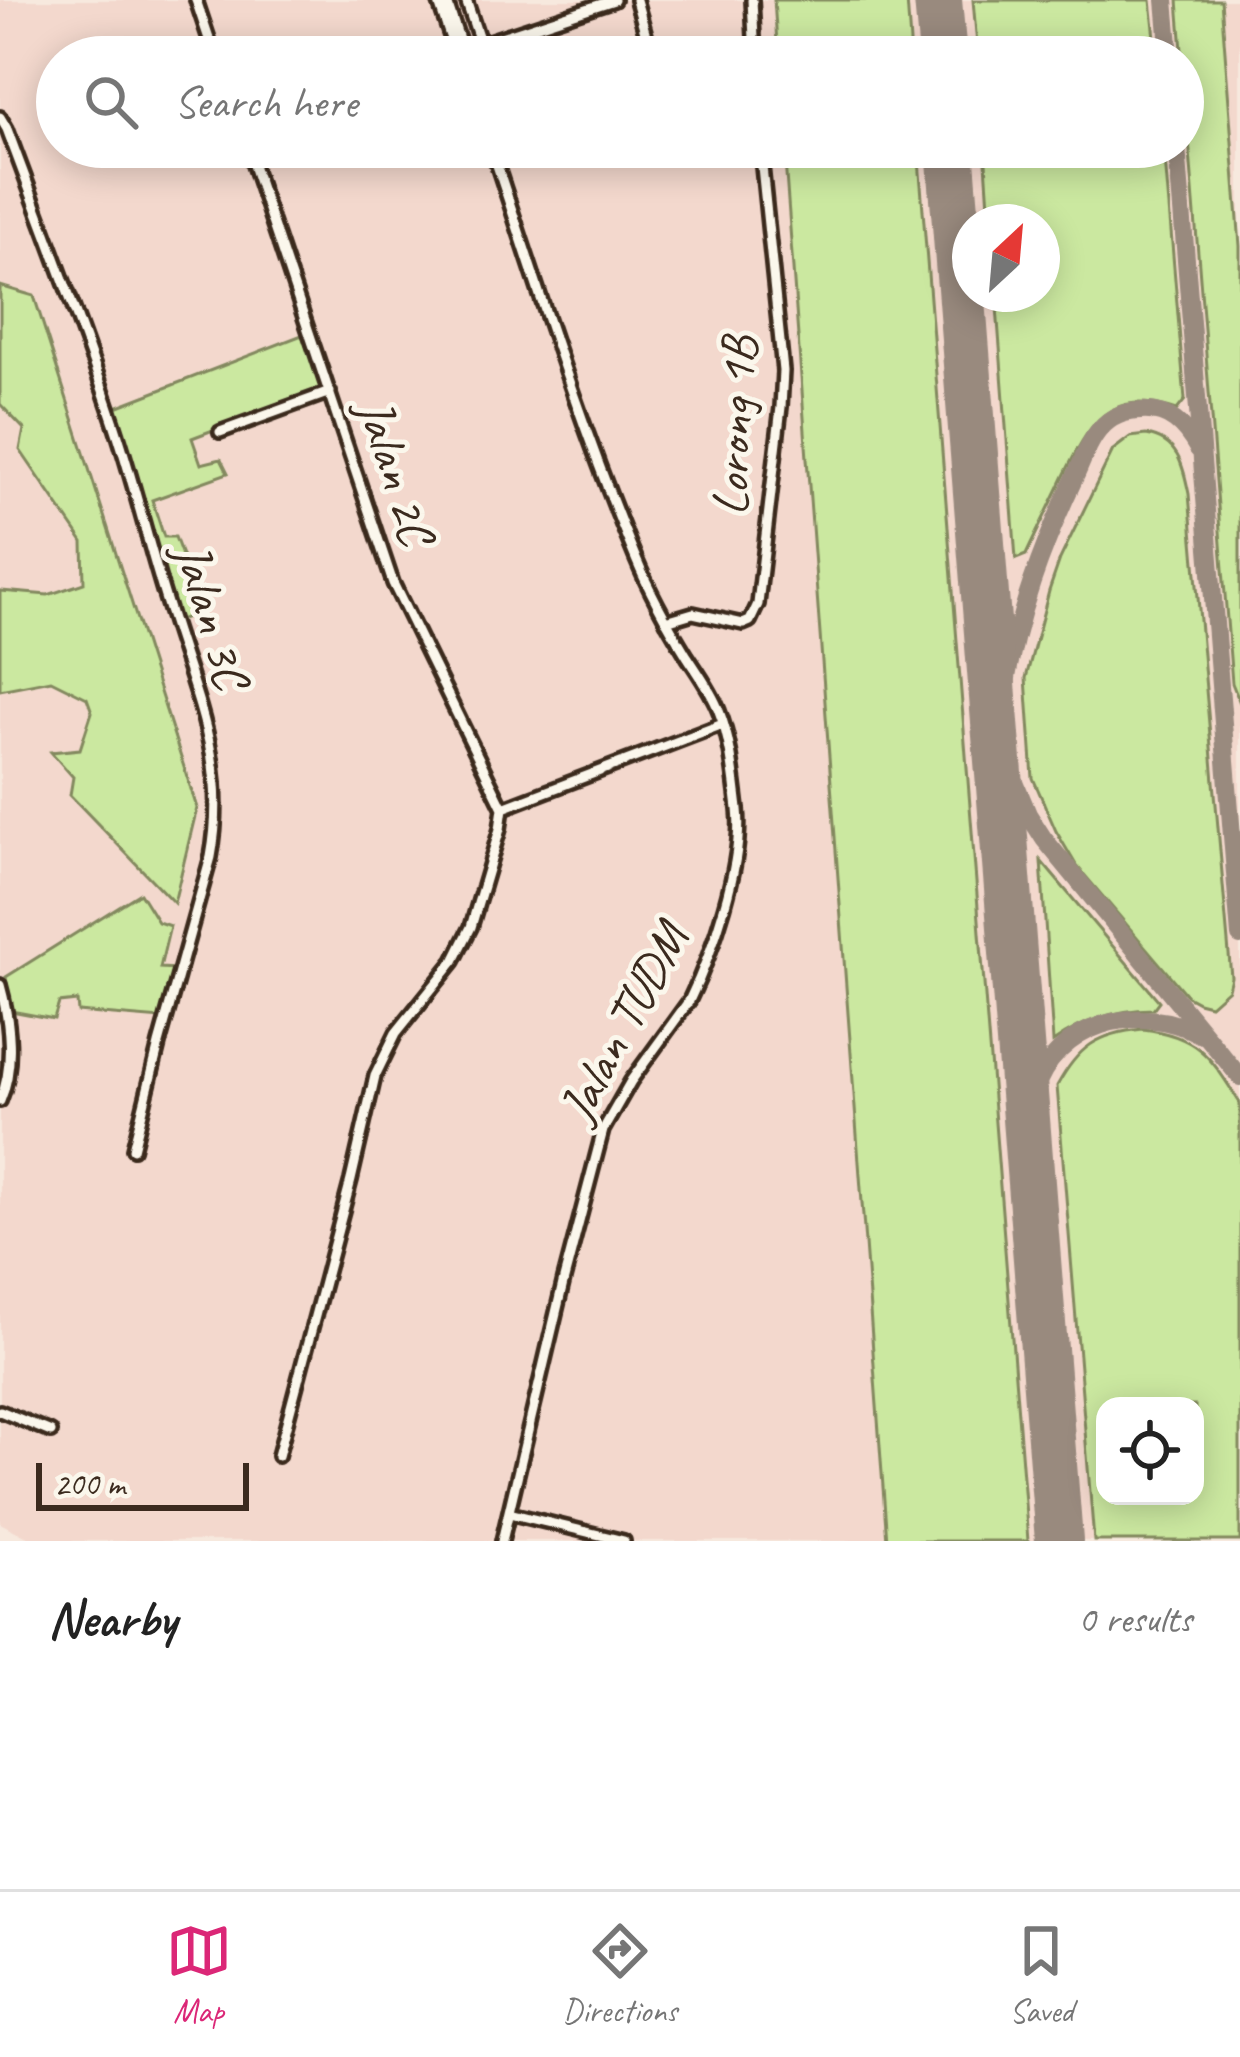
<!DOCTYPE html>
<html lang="en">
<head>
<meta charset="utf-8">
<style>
  :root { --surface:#fff; --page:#f6f6f6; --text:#222; --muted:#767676; --line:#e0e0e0; --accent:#db2777 }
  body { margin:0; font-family:Caveat,sans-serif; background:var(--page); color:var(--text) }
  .controls { position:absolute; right:36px; bottom:36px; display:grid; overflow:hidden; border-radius:24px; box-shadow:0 6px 30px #0003 }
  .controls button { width:108px; height:108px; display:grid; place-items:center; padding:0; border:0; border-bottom:3px solid var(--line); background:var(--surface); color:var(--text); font:60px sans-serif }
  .compass { position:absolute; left:952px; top:204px; width:108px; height:108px; border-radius:50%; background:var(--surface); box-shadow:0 6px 30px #0003; rotate:26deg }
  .scale { position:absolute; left:36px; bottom:30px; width:213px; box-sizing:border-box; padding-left:12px; border:6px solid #3b2a1e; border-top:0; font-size:33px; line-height:42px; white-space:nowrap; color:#3b2a1e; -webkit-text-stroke:9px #fbf7ec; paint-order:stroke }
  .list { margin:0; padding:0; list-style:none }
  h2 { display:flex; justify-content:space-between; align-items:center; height:156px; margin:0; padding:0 48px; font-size:51px }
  h2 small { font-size:39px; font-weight:400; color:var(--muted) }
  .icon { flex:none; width:66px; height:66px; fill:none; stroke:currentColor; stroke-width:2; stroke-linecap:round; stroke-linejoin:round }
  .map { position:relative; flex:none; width:1240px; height:1541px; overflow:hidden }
  .search { position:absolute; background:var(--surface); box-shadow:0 6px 30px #0003; left:36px; right:36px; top:36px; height:132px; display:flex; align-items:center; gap:30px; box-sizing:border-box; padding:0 42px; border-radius:66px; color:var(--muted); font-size:45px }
  .sheet { height:348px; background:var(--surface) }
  nav { display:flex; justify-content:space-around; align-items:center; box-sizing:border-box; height:168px; border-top:3px solid var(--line); background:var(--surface); font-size:33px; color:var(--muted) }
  nav a { display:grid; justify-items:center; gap:6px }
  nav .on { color:var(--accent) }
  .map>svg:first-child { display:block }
</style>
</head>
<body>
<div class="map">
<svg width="1240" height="1541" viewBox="0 0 1240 1541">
  <rect width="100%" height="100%" fill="#f7e9de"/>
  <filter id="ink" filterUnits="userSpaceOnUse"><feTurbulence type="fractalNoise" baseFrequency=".00833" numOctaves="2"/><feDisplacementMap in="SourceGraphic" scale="24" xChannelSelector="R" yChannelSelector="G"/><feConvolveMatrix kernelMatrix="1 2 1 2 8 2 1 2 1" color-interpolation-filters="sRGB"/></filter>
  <g filter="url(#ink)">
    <path fill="#f3d8cd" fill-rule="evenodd" d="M0,0H1238L1240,31V1541H35L0,1523ZM57,57H1183V147H57ZM970,222H1042V294H970ZM1105,1406H1195V1496H1105Z"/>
    <path fill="#cbe8a0" stroke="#83895f" stroke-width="3" fill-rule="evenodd" d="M774,0H907L911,57H778Z
      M973,0H1151L1157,57H978Z
      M1178,0H1221L1240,246V703L1232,683Z
      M784,147H918L1028,1541H887Z
      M985,147H1164L1185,400L1177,410C1109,387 1089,423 1063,478C1051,504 1038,529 1026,555L1016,559L996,294H1042V222H990Z
      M0,286L34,296L197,808L174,903L70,795L73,777L51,752L80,749L92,712L87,698L51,680L0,690V591L48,595L84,583L83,542L20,450L24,429L0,404Z
      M302,335L322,389L192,438L201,464L221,459L228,473L152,500L164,537H175L203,611L177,621L116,407Z
      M1146,435C1178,440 1183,465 1189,494L1231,977L1228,989L1210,1005L1198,1002L1187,996L1076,865L1056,831L1033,778L1026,678L1049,591L1060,559L1113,450L1130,437Z
      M1041,861L1159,1001L1153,1009C1114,1010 1084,1020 1053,1042Z
      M140,893L158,922L170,926L160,968L176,969L161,1019L78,1012L77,1001L59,1003L54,1019L11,1011L6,977Z
      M1143,1029C1201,1036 1212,1060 1240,1103V1541H1094L1057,1086C1078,1047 1098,1033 1143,1029ZM1105,1406H1195V1496H1105Z"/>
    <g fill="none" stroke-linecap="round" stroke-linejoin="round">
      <path stroke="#998a7e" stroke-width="18" d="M1165,0L1170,57
        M1177,147L1240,936
        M1005,758L1028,814L1044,839L1240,1077
        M1000,783C1001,752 1001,721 1005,690C1016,616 1043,546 1074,479C1082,463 1088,442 1100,429C1110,417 1125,411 1141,411C1169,409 1185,426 1198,449
        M1028,1142C1028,1126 1028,1111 1033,1095C1055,1023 1138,1000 1201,1035"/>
      <path stroke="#998a7e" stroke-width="48" d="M938,0L943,57
        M950,147L1059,1541"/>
      <defs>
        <path id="minor" d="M196,0L215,57
          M438,0L457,57
          M446,0L465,57
          M466,0L485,57
          M752,0L755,57
          M455,52L614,0
          M602,57L642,45L647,39L636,0
          M0,117L7,129C42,224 79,318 111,414C134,481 149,549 171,616C197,701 228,765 211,857L159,1044L133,1149
          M247,147L393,583L503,808L500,829L471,927L454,961L396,1033L375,1076L351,1180L278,1456
          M491,147C537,285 580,425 636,559C650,593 668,625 687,656C698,673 712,692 719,711C731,741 734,777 738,809C744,862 712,954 689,1001L631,1081L603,1130L564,1279L502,1541
          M220,432L330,392
          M666,621L693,613L743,624L750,621L758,604L781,407L783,371L760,147
          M503,808L723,724
          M0,985C10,1021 15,1066 0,1101
          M0,1411L51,1432
          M509,1513L624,1541"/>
      </defs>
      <use href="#minor" stroke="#3b2a1e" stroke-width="18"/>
      <use href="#minor" stroke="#fbf7ec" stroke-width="9"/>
    </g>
  </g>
  <g text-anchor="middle" stroke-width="10" stroke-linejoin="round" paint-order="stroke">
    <g font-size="51" fill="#3b2a1e" stroke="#fbf7ec">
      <text transform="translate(733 426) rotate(-87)" y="18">Lorong 1B</text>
      <text transform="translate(397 471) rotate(72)" y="18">Jalan 2C</text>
      <text transform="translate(213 615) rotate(73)" y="18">Jalan 3C</text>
      <text transform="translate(622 1022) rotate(-62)" y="18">Jalan TUDM</text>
    </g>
  </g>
</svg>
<div class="controls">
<button><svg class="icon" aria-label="locate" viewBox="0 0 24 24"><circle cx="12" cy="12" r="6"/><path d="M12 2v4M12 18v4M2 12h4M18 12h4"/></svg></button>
</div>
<svg class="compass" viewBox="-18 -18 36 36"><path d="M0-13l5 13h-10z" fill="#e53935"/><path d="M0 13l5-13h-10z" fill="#767676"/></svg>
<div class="scale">200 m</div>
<div class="search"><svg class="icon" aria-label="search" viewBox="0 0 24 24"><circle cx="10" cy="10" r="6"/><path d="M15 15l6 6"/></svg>Search here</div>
</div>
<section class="sheet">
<h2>Nearby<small>0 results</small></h2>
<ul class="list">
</ul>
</section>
<nav>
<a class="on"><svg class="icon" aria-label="map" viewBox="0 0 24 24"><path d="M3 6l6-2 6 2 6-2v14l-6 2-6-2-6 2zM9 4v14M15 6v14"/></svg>Map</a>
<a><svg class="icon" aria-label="directions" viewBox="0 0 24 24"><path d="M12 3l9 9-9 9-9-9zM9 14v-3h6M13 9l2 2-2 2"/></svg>Directions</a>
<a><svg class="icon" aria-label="saved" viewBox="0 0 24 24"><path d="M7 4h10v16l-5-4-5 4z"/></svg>Saved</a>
</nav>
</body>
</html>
